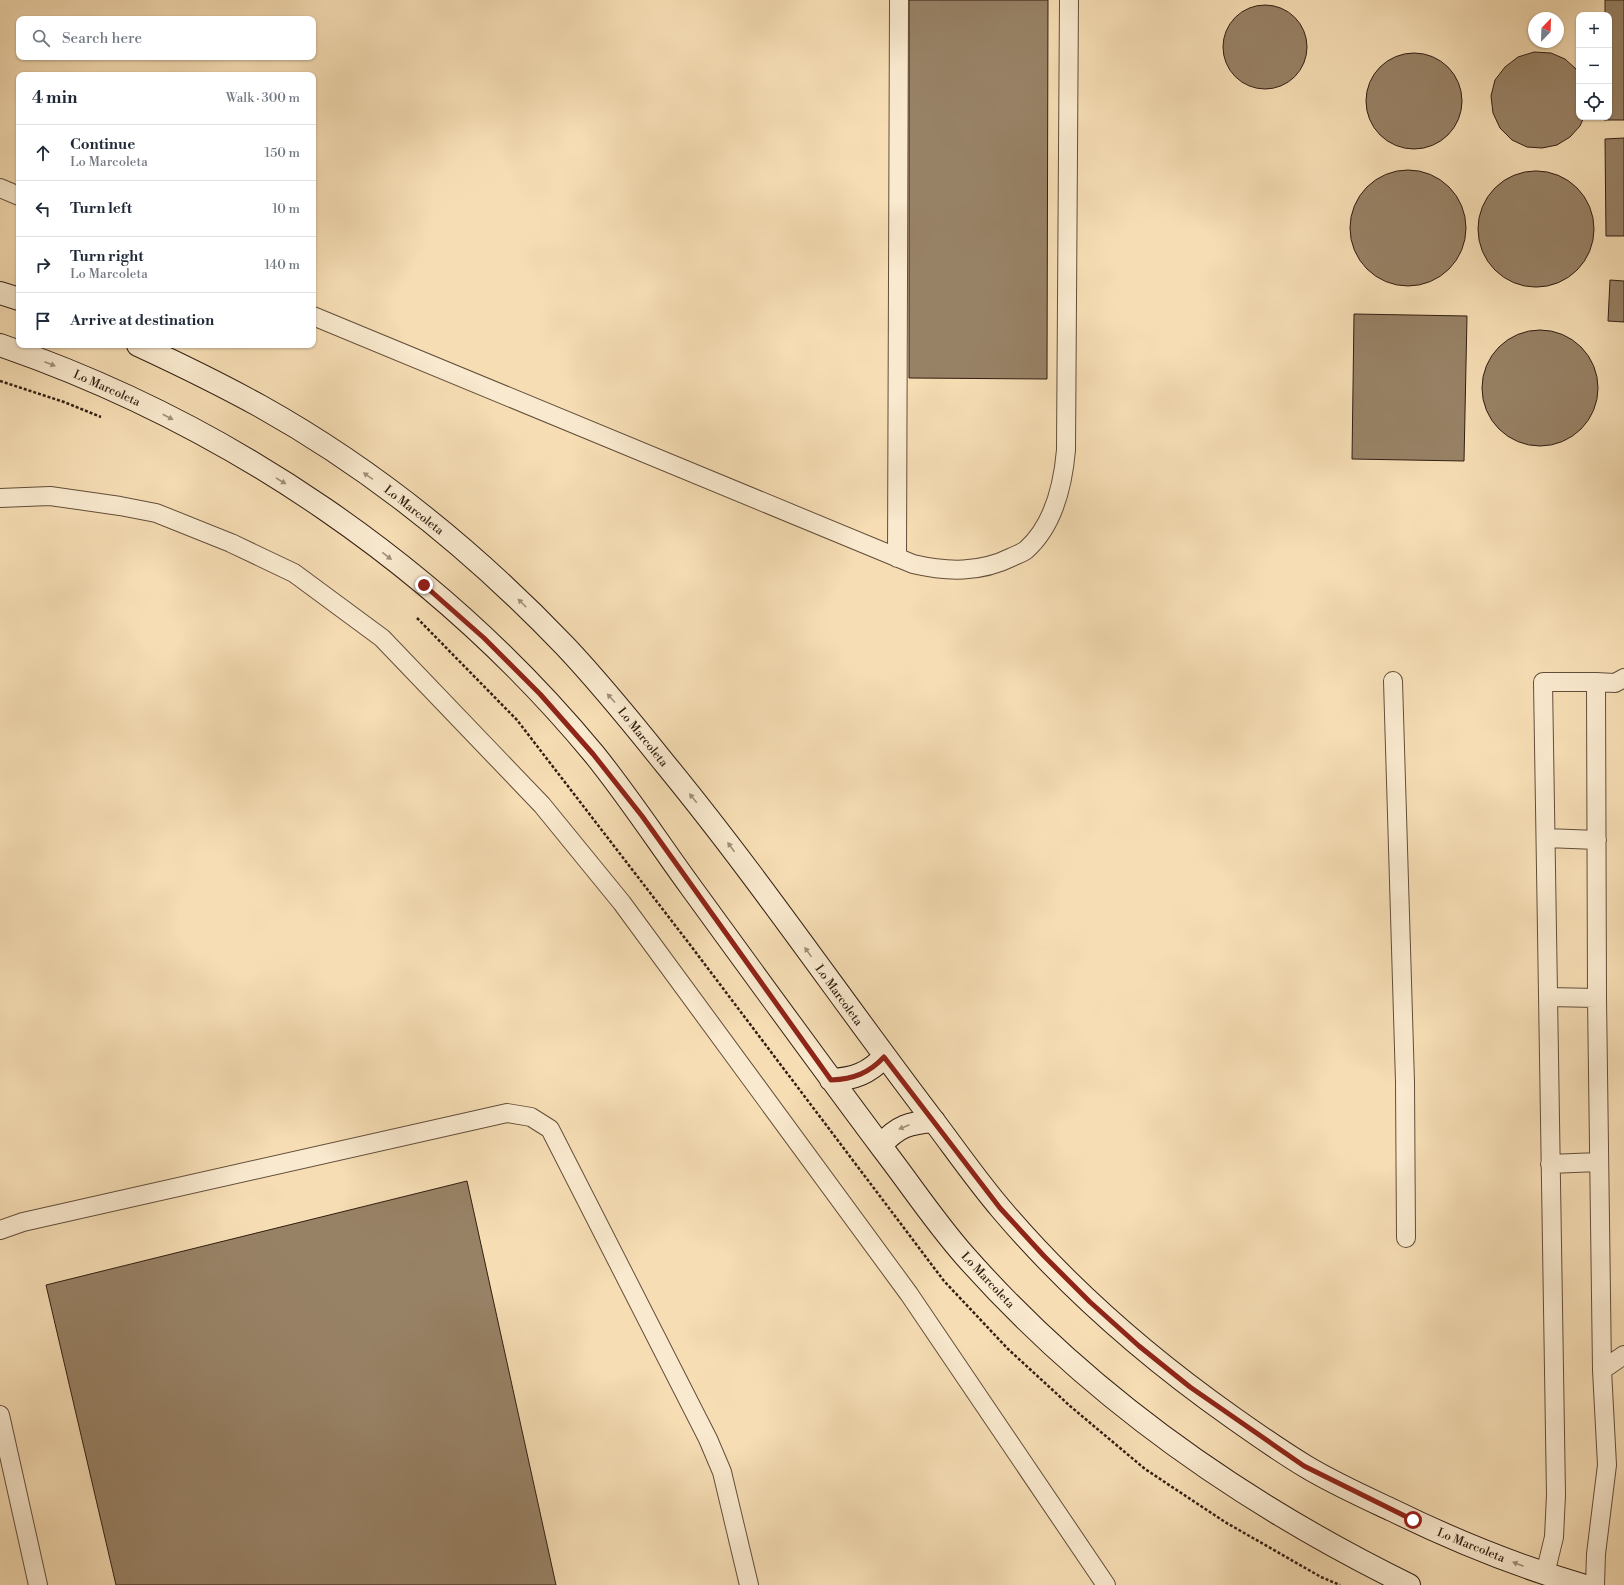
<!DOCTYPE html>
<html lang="en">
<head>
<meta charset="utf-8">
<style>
  :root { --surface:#fff; --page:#f2f2f3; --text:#1f2937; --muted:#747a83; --line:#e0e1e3 }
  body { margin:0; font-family:"Libre Bodoni",serif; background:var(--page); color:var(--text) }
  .controls { position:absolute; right:12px; top:12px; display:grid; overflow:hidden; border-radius:8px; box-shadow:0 1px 3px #0004 }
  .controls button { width:36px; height:36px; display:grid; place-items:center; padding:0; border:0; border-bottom:1px solid var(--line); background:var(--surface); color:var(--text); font:20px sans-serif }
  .compass { position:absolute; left:1528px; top:12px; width:36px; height:36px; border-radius:50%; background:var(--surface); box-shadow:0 1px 3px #0004; rotate:23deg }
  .stop { position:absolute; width:12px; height:12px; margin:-9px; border:3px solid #8f2418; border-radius:50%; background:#fff }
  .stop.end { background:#8f2418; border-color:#fff; box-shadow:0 1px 4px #0008 }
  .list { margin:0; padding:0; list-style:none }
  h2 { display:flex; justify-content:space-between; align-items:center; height:52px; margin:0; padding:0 16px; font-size:17px }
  h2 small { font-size:13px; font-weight:400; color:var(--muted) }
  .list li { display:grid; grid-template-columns:26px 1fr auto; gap:12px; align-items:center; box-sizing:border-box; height:56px; padding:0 16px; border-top:1px solid var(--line) }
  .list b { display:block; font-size:15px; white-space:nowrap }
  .list p { margin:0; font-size:13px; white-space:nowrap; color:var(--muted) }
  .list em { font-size:13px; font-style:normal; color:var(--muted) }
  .icon { flex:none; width:22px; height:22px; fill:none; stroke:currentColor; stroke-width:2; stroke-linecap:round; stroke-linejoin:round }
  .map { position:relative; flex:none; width:1624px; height:1585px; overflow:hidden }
  .search { position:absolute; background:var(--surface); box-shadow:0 1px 3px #0004; left:16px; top:16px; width:300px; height:44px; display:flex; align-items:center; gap:10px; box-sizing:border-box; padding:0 14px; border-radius:8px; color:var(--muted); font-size:15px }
  .panel { position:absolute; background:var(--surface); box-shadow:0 1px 3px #0004; left:16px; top:72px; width:300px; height:276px; border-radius:8px }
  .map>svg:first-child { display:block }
</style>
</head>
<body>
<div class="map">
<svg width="1624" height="1585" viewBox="0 0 1624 1585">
  <rect width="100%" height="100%" fill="#f6ddb4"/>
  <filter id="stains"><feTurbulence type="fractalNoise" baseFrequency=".005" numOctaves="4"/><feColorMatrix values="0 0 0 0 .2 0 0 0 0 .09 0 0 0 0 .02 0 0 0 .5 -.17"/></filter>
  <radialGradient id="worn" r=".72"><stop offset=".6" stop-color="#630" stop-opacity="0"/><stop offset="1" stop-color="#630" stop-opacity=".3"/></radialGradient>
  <path fill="#988266" stroke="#321f12" d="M909,0H1048L1047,379L909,378Z
    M1605,0H1624V120H1604V117H1609V15H1605Z
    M1223 47a42 42 0 1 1 84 0a42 42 0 1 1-84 0Z
    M1534,52L1551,53L1565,59L1576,69L1579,74V117H1584L1580,126L1570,137L1557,145L1542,148L1527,147L1512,140L1500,128L1493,113L1491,96L1495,80L1505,67L1518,57Z
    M1366 101a48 48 0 1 1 96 0a48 48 0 1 1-96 0Z
    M1624,138V236H1606L1605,139Z
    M1350 228a58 58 0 1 1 116 0a58 58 0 1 1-116 0Z
    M1478 229a58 58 0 1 1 116 0a58 58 0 1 1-116 0Z
    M1610,280L1624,281V322L1608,321Z
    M1354,314L1467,316L1464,461L1352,459Z
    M1482 388a58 58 0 1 1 116 0a58 58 0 1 1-116 0Z
    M467,1181L556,1585H116L46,1285Z"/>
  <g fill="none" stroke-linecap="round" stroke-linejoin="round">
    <defs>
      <path id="service" d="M0,188L19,196
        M313,316L913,564C947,572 980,573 1012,557C1016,555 1022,553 1026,550C1054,525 1063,485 1066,450L1069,0
        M0,498L50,496L120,506L156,513L231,543L294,573L382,638L542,805L622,903L909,1294L1106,1585
        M897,558L899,0
        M1393,681L1405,1082L1406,1238
        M1596,682L1615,683L1624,678
        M1546,838L1597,840
        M1548,997L1597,998
        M1550,1164L1598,1162
        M0,1230L23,1222L507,1113L531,1117L550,1129L708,1439L722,1472L749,1585
        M0,1415L38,1585
        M1545,1574L1554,1537L1556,1495L1543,682H1596L1597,998L1602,1370
        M1595,1585L1596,1554L1607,1465L1602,1370L1624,1355"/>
      <path id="secondary" d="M0,293L19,299
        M0,345C229,424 439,567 594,754C628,796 658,842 690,886C754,974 818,1062 883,1149C910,1184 935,1222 965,1256C1089,1396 1242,1503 1409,1585
        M138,345C179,364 220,384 260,406C373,469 476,553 565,646C601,684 634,725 666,765C761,881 845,1005 936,1124C957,1152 978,1182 1001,1209C1068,1288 1147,1357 1232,1417C1256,1434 1280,1451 1305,1466C1333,1483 1362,1496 1392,1510C1453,1540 1517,1566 1582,1585
        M831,1080C854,1079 869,1073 884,1057
        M881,1145C898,1126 909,1123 934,1121"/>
    </defs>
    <use href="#service" stroke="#634e3a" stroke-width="20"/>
    <use href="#secondary" stroke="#321f12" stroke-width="24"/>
    <path stroke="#321f12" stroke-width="2.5" stroke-dasharray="3 2" stroke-linecap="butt" d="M0,381L64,402L101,417
      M417,618L517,720L691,946L944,1281L1008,1349L1070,1406L1145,1469L1225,1522L1321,1577L1340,1585"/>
    <use href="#service" stroke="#f9e9ce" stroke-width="18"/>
    <use href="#secondary" stroke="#f9e9ce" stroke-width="22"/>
  </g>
  <defs><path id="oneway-solid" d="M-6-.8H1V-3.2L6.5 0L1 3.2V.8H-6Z"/></defs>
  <g fill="#9f8e79">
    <use href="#oneway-solid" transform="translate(50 364) rotate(21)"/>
    <use href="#oneway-solid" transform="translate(168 417) rotate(28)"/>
    <use href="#oneway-solid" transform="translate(368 476) rotate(-145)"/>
    <use href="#oneway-solid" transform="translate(281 481) rotate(31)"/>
    <use href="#oneway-solid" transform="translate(387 556) rotate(38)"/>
    <use href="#oneway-solid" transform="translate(522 603) rotate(-135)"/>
    <use href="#oneway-solid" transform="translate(611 698) rotate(-132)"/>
    <use href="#oneway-solid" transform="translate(693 798) rotate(-129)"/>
    <use href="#oneway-solid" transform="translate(731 847) rotate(-126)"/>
    <use href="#oneway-solid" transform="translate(808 952) rotate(-126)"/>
    <use href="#oneway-solid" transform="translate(904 1127) rotate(157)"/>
    <use href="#oneway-solid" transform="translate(1518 1564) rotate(-159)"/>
  </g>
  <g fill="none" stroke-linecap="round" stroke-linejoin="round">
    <path stroke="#8f2418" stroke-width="5" d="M424,585L484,638L540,694L593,754L642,816L831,1080C854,1079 869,1073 884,1057L1000,1208L1044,1256L1090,1302L1139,1346L1190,1387L1304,1466L1413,1520"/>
  </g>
  <g text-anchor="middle" stroke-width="3" stroke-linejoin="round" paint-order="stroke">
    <g font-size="12" fill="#321f12" stroke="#f9e9ce">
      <text transform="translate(107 388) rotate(24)" y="4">Lo Marcoleta</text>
      <text transform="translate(414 510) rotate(38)" y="4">Lo Marcoleta</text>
      <text transform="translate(643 737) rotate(51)" y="4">Lo Marcoleta</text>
      <text transform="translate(839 995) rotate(54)" y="4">Lo Marcoleta</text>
      <text transform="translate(988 1280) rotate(47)" y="4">Lo Marcoleta</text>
      <text transform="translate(1471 1545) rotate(22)" y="4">Lo Marcoleta</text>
    </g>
  </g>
  <rect width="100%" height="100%" filter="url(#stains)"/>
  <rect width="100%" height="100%" fill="url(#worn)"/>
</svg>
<div class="controls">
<button>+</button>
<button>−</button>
<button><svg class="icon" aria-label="locate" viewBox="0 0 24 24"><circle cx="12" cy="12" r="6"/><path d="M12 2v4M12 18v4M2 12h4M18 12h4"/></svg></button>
</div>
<svg class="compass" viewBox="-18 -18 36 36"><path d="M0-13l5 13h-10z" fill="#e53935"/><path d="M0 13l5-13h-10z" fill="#747a83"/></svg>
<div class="stop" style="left:1413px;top:1520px"></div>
<div class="stop end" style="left:424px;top:585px"></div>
<div class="search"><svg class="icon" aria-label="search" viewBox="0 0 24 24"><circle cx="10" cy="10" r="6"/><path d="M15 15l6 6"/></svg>Search here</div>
<section class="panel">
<h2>4 min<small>Walk · 300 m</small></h2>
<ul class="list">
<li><svg class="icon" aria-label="ahead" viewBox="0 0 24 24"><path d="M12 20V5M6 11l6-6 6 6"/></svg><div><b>Continue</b><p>Lo Marcoleta</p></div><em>150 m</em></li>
<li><svg class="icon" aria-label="left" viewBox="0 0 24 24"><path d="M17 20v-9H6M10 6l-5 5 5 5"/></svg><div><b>Turn left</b></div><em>10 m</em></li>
<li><svg class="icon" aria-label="right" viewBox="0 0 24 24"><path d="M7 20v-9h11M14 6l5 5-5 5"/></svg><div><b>Turn right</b><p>Lo Marcoleta</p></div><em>140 m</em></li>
<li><svg class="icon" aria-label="arrive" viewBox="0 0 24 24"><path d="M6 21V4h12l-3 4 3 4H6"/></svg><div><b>Arrive at destination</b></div></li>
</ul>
</section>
</div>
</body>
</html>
